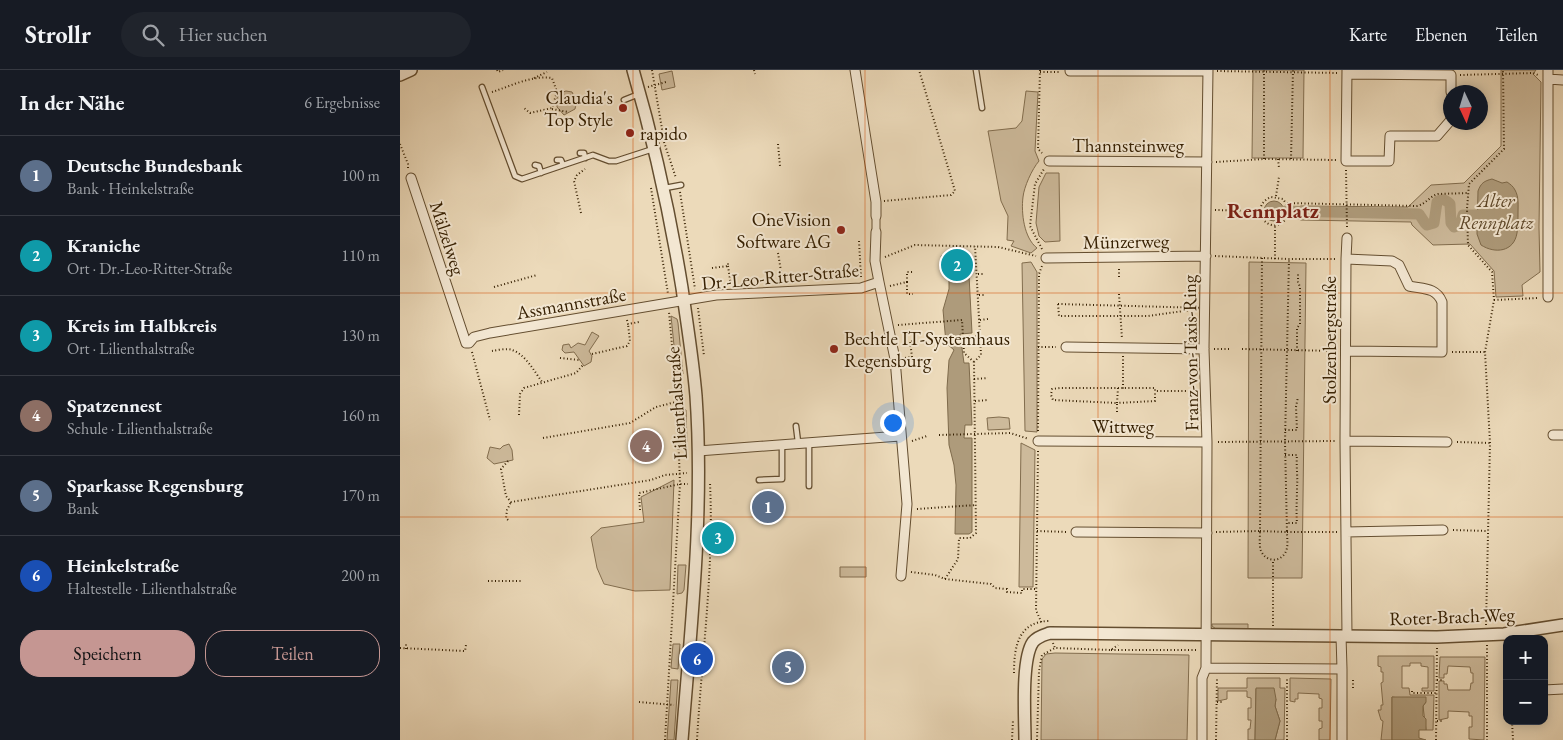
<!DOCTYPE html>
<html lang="de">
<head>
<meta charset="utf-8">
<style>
  :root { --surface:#171b24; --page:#20242c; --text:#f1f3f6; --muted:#9ea1a6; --line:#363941; --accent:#c59692 }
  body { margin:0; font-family:"EB Garamond",serif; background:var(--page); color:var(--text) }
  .controls { position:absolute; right:15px; bottom:15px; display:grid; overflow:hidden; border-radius:10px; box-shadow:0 2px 12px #0003 }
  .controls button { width:45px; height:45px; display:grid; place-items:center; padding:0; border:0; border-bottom:1px solid var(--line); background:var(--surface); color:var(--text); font:25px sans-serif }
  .compass { position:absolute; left:1043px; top:15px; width:45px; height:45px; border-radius:50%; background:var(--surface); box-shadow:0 2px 12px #0003; rotate:176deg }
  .you { position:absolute; left:492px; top:352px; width:18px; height:18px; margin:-12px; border:4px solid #fff; border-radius:50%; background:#1a73e8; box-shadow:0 0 0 8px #1a73e833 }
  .badge { display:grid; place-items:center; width:32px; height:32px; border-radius:50%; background:var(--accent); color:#fff; font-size:16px; font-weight:700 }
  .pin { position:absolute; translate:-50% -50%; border:2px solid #fff; box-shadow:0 1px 5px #0006 }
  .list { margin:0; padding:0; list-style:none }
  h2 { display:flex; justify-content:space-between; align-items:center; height:65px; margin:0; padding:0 20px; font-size:21px }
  h2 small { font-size:16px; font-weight:400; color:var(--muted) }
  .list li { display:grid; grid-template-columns:32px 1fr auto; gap:15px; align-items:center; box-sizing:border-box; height:80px; padding:0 20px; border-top:1px solid var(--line) }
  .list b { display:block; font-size:19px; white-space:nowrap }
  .list p { margin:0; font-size:16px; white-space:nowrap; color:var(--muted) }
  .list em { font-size:16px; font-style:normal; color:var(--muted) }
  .actions { display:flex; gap:10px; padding:15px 20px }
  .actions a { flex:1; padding:11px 0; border:1px solid var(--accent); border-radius:20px; text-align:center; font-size:18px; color:var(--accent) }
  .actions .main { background:var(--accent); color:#111 }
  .icon { flex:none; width:28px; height:28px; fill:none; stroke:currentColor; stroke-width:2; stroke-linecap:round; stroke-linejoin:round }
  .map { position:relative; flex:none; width:1163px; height:670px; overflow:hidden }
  header { display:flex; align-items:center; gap:30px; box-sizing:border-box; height:70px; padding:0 25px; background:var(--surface); border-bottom:1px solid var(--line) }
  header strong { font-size:24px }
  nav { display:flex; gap:28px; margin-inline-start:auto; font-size:18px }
  .search { width:350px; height:45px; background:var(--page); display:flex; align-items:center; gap:12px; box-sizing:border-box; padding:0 18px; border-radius:28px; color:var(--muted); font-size:19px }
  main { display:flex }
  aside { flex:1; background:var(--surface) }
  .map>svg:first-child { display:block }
</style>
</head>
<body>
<header>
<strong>Strollr</strong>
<div class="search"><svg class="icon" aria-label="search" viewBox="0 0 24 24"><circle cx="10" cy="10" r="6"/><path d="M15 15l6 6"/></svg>Hier suchen</div>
<nav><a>Karte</a><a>Ebenen</a><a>Teilen</a></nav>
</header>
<main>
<aside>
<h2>In der Nähe<small>6 Ergebnisse</small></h2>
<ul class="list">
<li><span class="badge" style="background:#5c6f8a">1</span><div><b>Deutsche Bundesbank</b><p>Bank · Heinkelstraße</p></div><em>100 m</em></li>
<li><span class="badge" style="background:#0f9aa8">2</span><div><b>Kraniche</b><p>Ort · Dr.-Leo-Ritter-Straße</p></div><em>110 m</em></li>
<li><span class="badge" style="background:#0f9aa8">3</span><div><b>Kreis im Halbkreis</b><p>Ort · Lilienthalstraße</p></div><em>130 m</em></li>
<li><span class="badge" style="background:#8d6e63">4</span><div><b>Spatzennest</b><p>Schule · Lilienthalstraße</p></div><em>160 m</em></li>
<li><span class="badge" style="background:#5c6f8a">5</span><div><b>Sparkasse Regensburg</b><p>Bank</p></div><em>170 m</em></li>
<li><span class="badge" style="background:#1a4fb4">6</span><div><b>Heinkelstraße</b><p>Haltestelle · Lilienthalstraße</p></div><em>200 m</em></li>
</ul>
<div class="actions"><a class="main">Speichern</a><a>Teilen</a></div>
</aside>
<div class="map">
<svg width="1163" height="670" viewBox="0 0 1163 670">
  <rect width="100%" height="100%" fill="#ecdaba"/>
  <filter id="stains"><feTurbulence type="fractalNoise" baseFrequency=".004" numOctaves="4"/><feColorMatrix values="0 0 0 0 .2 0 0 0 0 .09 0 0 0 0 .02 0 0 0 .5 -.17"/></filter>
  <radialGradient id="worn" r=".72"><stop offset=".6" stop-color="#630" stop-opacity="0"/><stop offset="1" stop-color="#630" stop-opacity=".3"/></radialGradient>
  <path fill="#cdba9b" stroke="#826d4e" d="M853,0H904L903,88H852Z
    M1101,0H1136L1133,4L1141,12L1139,157L1140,202L1122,215L1123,226L1096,227L1094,201L1070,174L1033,175L1012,155L1011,152L901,150L896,148V138L901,136L1008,137L1031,115L1064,113L1101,76Z
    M272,1L275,17L262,20L259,4Z
    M166,21L172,22C175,28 177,32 175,39L164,45L157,37V28L160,23Z
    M626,21L638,22L635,81L639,91C632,99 624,117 623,127C621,143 624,168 637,178L631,183L611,176L614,171L607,170L608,146L601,131L588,61L616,58L622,51Z
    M646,103H659L660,171L645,172L639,166L636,153L639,117Z
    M631,192L637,202V362L625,361L622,193Z
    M849,192L906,193L902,508H848Z
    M271,246L277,249L278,253L283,304L277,305Z
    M192,262L199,266L189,281L192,286L191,292L184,296L174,282L165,283L162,280L163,275L169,274L171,278L178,273L185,275Z
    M279,336L286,340L287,372H281Z
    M599,347L609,348L610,359L588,360L587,348Z
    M621,373L635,380L633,517H619Z
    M109,374L112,380L113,390L94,394L87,388L90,377L100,379L103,376Z
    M274,410L270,520L235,521L204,514L197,498L191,467L201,458L244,452L241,427Z
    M278,495H286L284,520L282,523L277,524Z
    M440,497H466V507H440Z
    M812,554H848V559H816L812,556Z
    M273,574H280L278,599L271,598Z
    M655,583L789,585L787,670H641L642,589L646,584Z
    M978,586H1034V621H1022V618H1028V597L1021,596V593H1010V596H1002V618H1009L1010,625H1034L1033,660H1026L1023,636L1026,632L992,627V670H981L983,651L981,650L978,640H981V635H983L981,613L983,612V602H981V597L978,596Z
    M1040,587H1085L1084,670L1069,669V657H1072V646H1069V642L1048,641V648L1039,650V611H1044V614H1047L1048,620H1070L1071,613H1073V603H1071L1070,597L1048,596L1047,604H1044V608H1039Z
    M847,608H880V618H885L884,670H875L880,651L875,636L876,629L856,619L855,670H848V659H850L851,650H848V638H851V628L847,627V621H827V629L818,631V618H847Z
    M890,608L931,609L930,670H919V659L922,658V651H919V638H922V629L919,628V624L898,623V629H895V632L890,631Z
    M271,610H278L274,670H267Z"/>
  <path fill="#ae9b7b" stroke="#7e6a4b" d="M1092,109L1102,113L1107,112C1110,114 1113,116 1115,120C1119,127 1118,135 1118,143C1118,149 1118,156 1117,163C1114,182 1095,184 1081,175L1077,164L1078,121C1081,113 1084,111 1092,109Z
    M864 141a10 10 0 1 1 20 0a10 10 0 1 1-20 0Z
    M541,186H568L572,263L560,264L564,293H569L572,355H565L564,368H572V462L569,464H555L556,415L554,395L549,375L547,318L549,290L554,280L546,273L543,240L549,219V201Z
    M856,618H874L876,629L875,636L880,651L875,670H855Z
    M992,627H1026V632L1023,636V646L1026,649V660H1019V668L1026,670H992Z"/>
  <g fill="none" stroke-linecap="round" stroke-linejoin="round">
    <path stroke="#ae9b7b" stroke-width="11" d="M885,141L1019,144L1025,153L1027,155L1034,153L1037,132C1042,128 1046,130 1050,134L1051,153L1054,157L1060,155L1063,145H1077"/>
    <defs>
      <path id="service" d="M576,0L582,38
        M82,17L115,106L122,109L193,85L209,91H216L253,79
        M224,30L239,24
        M180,83H184L185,88
        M157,90H161L163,95
        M135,95L139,96L141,103
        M265,118L281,115
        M396,356L398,372
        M409,373V416
        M359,410L382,409V375"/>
      <path id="pedestrian" d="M476,162V146"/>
      <path id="minor" d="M455,0L476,132V146
        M808,0L804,279L807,372L806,598L942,599L941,566
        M947,0L946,91H989L990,66H1037L1050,51
        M670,1H808
        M948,4L1051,5V22
        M1148,9L1163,10
        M649,91L807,92
        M11,108L66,273H69L74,267L90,263L316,225L461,218L479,212L495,289L507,434L501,506
        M476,162L475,191L479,212
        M646,188L806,186
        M946,189L992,191L999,195L1009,216C1023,219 1036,217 1042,232V282L946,281
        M1148,227V0
        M666,277L804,279
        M1153,365H1163
        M638,371L807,372
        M945,371L1047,372
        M298,381L500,366
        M676,462L807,463
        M946,462L1043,460
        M947,566L945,371L946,189L947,168
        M942,599V670
        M1144,620L1163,619
        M802,670V608L806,598"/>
      <path id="tertiary" d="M233,0C254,72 270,144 282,218C287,254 293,290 296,326C304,441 291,556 282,670
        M0,5L11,0
        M625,670C625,648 621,589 633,572C638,566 644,565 650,563L1037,567L1104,564L1163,555"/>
    </defs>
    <use href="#service" stroke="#644e30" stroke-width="7"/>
    <use href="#pedestrian" stroke="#644e30" stroke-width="9"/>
    <use href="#minor" stroke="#644e30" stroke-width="11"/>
    <use href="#tertiary" stroke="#644e30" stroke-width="14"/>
    <path stroke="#362002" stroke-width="2" stroke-dasharray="1 2.5" stroke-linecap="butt" d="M97,0L98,2L103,0
      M252,0L263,65
      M354,0L355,4
      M640,0L638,79L642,83
      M817,1L938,3
      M640,2H660
      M1060,5L1133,3L1138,5
      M134,8L147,2
      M248,17L266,12
      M92,22C111,16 132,5 152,8L157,22L152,38L130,43L124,38
      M152,39L168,42
      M264,72L276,108
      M0,74L8,94V100
      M378,74L380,96
      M864,89V0
      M878,89L879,98
      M891,89L893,0
      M816,92L864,89L936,90
      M946,100L947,158
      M251,118L268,224
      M280,122L295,219
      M876,126L879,107
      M484,131L551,125L555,121L519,0
      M887,133L1017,136C1026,134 1030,126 1038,124L1067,123
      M815,140L860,141
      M181,143L174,111L177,105L185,99
      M368,144L375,157
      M887,148C870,169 846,138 871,127L883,129L889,138
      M459,171L461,208
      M642,179L630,156L635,114L644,99
      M378,183L383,213
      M815,186L889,189H936
      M485,187L515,175L598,177L636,186
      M862,188L860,461L887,462L885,372L889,189
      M875,189V156
      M328,196L331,216
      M312,198L328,196V191
      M578,204H585
      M719,207V197
      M507,212V224H513
      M490,216L507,212V202H513
      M94,217L137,205
      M719,224L722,269
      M579,225H586
      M1094,230L1138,228
      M658,234L805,238L748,246H659Z
      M298,238L304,286
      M227,250L228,254L239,252
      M580,250L588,249
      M498,255L562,250L563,267
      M581,270L588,269
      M638,277H656
      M814,279H829
      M842,279L936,281
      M92,281C98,280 107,278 112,280C125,284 135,302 142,312
      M897,281V258L900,254V217L898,212V202
      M72,282L90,350
      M1052,282H1085
      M192,284L227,276L230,271L228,254
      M723,286V319
      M512,287V297L518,295
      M160,288L179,290
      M505,288L512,287L510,271H516
      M574,292L564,283L563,267L580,266
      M574,309L588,308
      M718,318L717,333L755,331V321
      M575,331L588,330
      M717,342V333L653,330L651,325L652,319L660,318H755V321H796
      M119,345L120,324L124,318L176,303L183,295
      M717,355L718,362
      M885,360H897L896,337L898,327
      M638,361L639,204L642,196
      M539,365L610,363L629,369
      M143,368L230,353L256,337L284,330
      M512,371L527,366
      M818,372L935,371
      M1057,372L1090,373
      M279,374L289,373
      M638,381L636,540L642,554
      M885,385H897C896,396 898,407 897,417C897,429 896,441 897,453H886
      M108,391L101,399L106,426L111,432L251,410L265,405L287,403
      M517,439L576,435
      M240,440L239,423L280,414H288
      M108,450L106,448L107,440L111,432
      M1053,460L1088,461
      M637,461L667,462
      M816,462L860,461C860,467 859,476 861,481C867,494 884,492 887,478C888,473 887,467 887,462H937
      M511,502L535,505L545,509L558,489L559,468H570L576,463L574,292L581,285L575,176
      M545,509L591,514L595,518L607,519V522H608L622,523V519H636
      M88,511H121
      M1086,555L1090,373L1085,282L1094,230L1092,202L1068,175L1067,139L1069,114L1104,79L1103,0
      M873,556V491
      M653,573L655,578
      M1087,575V670
      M0,578L65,581L66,575
      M6,579V573
      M711,580H797
      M614,603C614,577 618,551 650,551
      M1037,610H1044
      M953,618V608
      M1012,621V623H1036
      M239,632L274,635
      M817,632H824
      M1037,651H1044
      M1112,651L1113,670
      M265,670L280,414L277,331L269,242
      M297,670C302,584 314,499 310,413
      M612,670L613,650
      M637,670L639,601L642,585L655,578L711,580L718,575
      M816,670L817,607
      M887,670V607
      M1036,670L1037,577"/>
    <use href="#service" stroke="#f3e7d2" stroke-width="4.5"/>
    <use href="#pedestrian" stroke="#f3e7d2" stroke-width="7"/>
    <use href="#minor" stroke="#f3e7d2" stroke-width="9"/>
    <use href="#tertiary" stroke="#f3e7d2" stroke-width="11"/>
  </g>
  <path fill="none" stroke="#d6530b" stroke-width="1" stroke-opacity="0.55" d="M233,0V670M465,0V670M698,0V670M930,0V670M0,223H1163M0,447H1163"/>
  <g fill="#8f2418" stroke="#f3e7d2" stroke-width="2">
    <circle cx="223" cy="38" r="5"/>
    <circle cx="230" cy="63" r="5"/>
    <circle cx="441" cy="160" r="5"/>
    <circle cx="434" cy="279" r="5"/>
  </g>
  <g text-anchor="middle" stroke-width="4" stroke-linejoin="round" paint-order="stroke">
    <g font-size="19" fill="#362002" stroke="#f3e7d2" text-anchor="end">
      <text x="213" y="34">Claudia's<tspan x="213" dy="22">Top Style</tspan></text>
      <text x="240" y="70" text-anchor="start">rapido</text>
      <text x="431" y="156">OneVision<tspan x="431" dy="22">Software AG</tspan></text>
      <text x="444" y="275" text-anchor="start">Bechtle IT-Systemhaus<tspan x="444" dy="22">Regensburg</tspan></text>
    </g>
    <g font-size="19" fill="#362002" stroke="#f3e7d2">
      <text x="728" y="82">Thannsteinweg</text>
      <text transform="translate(48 168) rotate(72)" y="7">Mälzelweg</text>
      <text transform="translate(726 171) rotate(-1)" y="7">Münzerweg</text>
      <text transform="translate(380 206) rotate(-5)" y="7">Dr.-Leo-Ritter-Straße</text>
      <text transform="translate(171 233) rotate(-10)" y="7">Assmannstraße</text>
      <text transform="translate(929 270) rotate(-90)" y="7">Stolzenbergstraße</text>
      <text transform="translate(790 283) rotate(-91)" y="7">Franz-von-Taxis-Ring</text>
      <text transform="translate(276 333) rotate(-94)" y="7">Lilienthalstraße</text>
      <text x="723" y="363">Wittweg</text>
      <text transform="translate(1052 546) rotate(-2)" y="7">Roter-Brach-Weg</text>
    </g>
    <g font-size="19" font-style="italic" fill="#5c4628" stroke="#f3e7d2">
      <text x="1096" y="137">Alter<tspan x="1096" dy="22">Rennplatz</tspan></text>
    </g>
    <g font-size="21" font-weight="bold" fill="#7a1f14" stroke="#f3e7d2">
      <text x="873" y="148">Rennplatz</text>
    </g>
  </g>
  <rect width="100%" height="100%" filter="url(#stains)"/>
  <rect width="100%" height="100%" fill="url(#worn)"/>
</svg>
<div class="controls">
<button>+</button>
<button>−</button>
</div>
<svg class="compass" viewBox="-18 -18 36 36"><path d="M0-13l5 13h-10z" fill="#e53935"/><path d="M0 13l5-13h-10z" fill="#9ea1a6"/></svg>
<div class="you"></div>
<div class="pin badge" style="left:368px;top:437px;background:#5c6f8a">1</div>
<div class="pin badge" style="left:557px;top:195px;background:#0f9aa8">2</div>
<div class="pin badge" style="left:318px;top:468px;background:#0f9aa8">3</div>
<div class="pin badge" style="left:246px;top:376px;background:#8d6e63">4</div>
<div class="pin badge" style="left:388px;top:597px;background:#5c6f8a">5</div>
<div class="pin badge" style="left:297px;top:589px;background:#1a4fb4">6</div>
</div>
</main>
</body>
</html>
